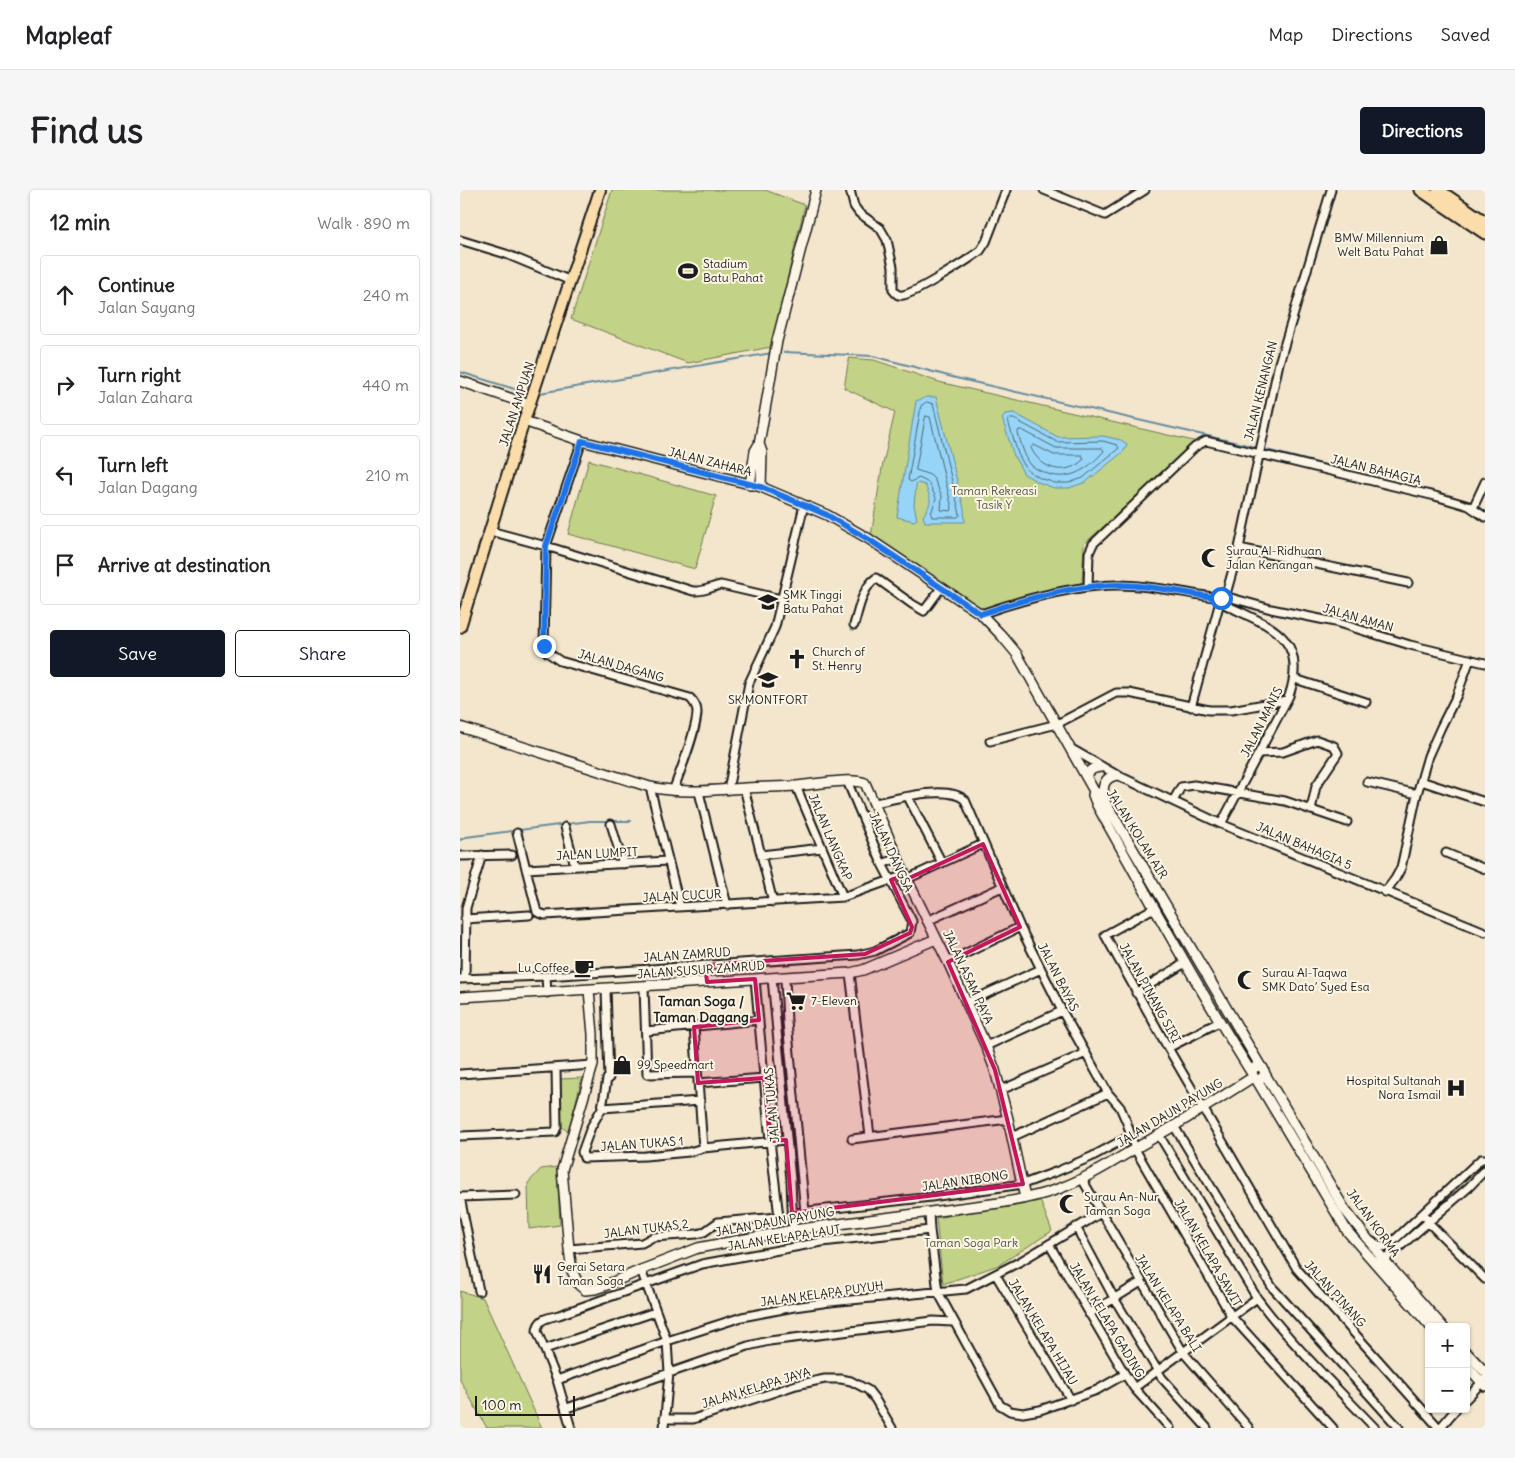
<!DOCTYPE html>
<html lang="en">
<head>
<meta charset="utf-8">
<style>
  :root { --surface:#fff; --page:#f6f6f6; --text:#202124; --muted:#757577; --line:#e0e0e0; --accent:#111827 }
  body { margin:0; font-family:Delius,sans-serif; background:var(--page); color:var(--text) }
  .controls { position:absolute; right:15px; bottom:15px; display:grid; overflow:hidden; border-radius:5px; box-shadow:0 1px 4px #0004 }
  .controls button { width:45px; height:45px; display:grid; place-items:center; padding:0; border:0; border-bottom:1px solid var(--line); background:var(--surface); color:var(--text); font:25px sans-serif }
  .scale { position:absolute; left:15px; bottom:12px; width:100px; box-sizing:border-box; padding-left:5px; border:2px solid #1c1c1c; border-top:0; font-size:14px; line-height:18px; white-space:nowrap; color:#1c1c1c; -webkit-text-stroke:4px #fcf5e5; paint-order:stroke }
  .stop { position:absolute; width:15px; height:15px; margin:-11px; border:4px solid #1a73e8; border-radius:50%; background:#fff }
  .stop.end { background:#1a73e8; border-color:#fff; box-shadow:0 1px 5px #0008 }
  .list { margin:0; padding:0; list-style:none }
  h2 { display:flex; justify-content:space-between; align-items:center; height:65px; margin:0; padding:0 20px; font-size:21px }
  h2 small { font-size:16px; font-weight:400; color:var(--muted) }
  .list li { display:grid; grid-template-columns:32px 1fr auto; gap:15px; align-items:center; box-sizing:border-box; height:80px; margin:0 10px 10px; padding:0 10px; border:1px solid var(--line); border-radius:5px }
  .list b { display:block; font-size:19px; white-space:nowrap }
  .list p { margin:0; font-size:16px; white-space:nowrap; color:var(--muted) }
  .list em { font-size:16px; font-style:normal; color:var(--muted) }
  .actions { display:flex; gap:10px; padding:15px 20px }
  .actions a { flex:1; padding:11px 0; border:1px solid var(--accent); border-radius:5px; text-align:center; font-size:18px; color:var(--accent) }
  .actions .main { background:var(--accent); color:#fff }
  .icon { flex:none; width:28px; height:28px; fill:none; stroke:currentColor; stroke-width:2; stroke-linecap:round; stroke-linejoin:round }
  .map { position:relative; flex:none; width:1025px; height:1238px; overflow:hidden; border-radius:5px }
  header { display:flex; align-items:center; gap:30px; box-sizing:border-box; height:70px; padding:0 25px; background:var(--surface); border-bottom:1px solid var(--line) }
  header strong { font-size:24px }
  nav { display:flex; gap:28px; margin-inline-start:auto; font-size:18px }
  .intro { display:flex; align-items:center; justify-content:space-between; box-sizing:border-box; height:120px; padding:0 30px }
  h1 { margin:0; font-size:35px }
  .button { padding:12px 22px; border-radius:5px; background:var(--accent); color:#fff; font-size:18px; font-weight:700 }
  main { display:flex; gap:30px; padding:0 30px }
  aside { flex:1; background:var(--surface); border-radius:5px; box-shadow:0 1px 4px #0004 }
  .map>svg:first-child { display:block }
</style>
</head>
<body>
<header>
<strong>Mapleaf</strong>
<nav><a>Map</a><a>Directions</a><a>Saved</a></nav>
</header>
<div class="intro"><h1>Find us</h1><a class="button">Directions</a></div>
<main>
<aside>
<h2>12 min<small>Walk · 890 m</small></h2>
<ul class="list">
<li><svg class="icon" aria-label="ahead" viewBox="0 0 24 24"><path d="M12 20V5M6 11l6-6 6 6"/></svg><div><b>Continue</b><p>Jalan Sayang</p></div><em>240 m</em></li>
<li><svg class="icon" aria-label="right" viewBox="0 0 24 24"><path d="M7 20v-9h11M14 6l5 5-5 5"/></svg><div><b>Turn right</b><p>Jalan Zahara</p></div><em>440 m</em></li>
<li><svg class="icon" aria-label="left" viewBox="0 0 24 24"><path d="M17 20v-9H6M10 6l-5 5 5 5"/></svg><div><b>Turn left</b><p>Jalan Dagang</p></div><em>210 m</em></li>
<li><svg class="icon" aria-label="arrive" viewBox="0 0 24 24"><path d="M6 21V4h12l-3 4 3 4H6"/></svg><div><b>Arrive at destination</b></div></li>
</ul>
<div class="actions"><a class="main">Save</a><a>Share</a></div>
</aside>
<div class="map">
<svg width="1025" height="1238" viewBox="0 0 1025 1238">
  <rect width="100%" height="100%" fill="#f3e6cc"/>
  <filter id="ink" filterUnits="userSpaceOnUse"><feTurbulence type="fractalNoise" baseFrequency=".02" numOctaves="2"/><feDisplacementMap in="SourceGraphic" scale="10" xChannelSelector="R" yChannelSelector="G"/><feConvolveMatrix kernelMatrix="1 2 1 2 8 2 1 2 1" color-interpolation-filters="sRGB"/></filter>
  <g filter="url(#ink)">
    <path fill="#c2d286" stroke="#6f7751" d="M152,0H305L345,15L311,157L228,173L111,129Z
      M389,168L414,170L479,192L738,252L624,354L622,394L519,420L411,346L422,278L435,222L384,198Z
      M129,270L256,306L235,379L108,344Z
      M122,888L108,942L100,935L99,889Z
      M97,977L100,1035L69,1039L68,993L81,979Z
      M580,1010L592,1041L539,1075L483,1094L476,1028Z
      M0,1101L23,1108L82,1238H27L0,1190Z"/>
    <path fill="#97d5f8" stroke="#668ba0" d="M467,207H476L504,319L505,332H465L463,326C472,312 472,310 465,295L458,293L456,295L454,315L457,329L454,331L437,327L456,211Z
      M554,223L598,247L643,246L661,250L667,254L664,261L626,292L609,298H594L578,292L564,284L554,266L542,228L545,224Z"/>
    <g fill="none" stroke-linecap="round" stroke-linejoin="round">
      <path stroke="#4d6674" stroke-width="1" d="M467,212L473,214L499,320L500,325L498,327H472L471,324L476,308L469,293L459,288L451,292L448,290L461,216Z
        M466,226L470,227L492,318L491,321L481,320L482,306L474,289L470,285L456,280Z
        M551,229H554L597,252L643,251L657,255L659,258L623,288L609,293H595L580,288L567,280L558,264L548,231Z
        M559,240H562L596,258H642L644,261C630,277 611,292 588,284C583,282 575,279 571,275C564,266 561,253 558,243Z
        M574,255L594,265H622L624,269C606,287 581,280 571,258Z"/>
      <path stroke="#668ba0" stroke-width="2" d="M324,162L413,166L496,188L791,256L908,286
        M0,182L64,202
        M80,203L312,163
        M1017,315L1025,321
        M0,650L6,647L130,631H171"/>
      <defs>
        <path id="minor" d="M390,0L394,16L399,23L420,38L427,50L433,77V100C436,104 438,106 443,105C456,103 508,70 520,61L526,52L546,0
          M584,0L645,25L685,0
          M0,50L46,64L111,91
          M122,251L86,356L84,456L87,462L100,471L230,508C234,512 237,516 237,522C237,540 220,582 213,601
          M1013,318L1025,292
          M30,341L86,356L233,401C244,402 250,397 261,395L321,409
          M779,358L948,393
          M628,397L629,363L633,354L735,257L746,251L975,306L1009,316L1025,327
          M764,406L811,419L875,432L950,455L1025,473
          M761,408L766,404L779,358L819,173L871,0
          M760,412C805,435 850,444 829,506L761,634
          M521,424C564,409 613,395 659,395C694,395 727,404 761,408
          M394,435C399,419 402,398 416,388L452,414L464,421L481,398
          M835,489L906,512
          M731,517L761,408
          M530,551L597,534L656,503H669L749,520H771L827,510
          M610,558L657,585L761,634L1025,742
          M799,563L823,562L857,550L874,556L878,563L856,596L851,620
          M961,591L1025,612
          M907,592L957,604
          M336,596L383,707
          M190,597L220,717
          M284,598L313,712
          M268,600L289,493L315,437L344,315
          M239,602L267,715
          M448,607L482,673
          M713,611L721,597L734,595L825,611L887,632
          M414,613C436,609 488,594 505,610L560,737L602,821L648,903L660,917L667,933L675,959L772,1127L873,1238
          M151,634L163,674
          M105,637L115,676
          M57,643L77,722L85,725L383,707L445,685
          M986,663L1025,679
          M301,665L362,658
          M1,666L52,665
          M422,674L438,668
          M66,679L208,671
          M447,689L523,654
          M925,702L935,689L941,678L957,604L968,566L981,537L997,505L1010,469
          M694,718L645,745L708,858L837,1079L979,1238
          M5,729L69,725
          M467,731L542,697
          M488,772L560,737
          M245,775L247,792
          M390,783L410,946
          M86,786L87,803
          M312,788L331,990L333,1040
          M325,788L327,832L345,1022
          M0,789L86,786L398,765L415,761L450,743L452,731L422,674L387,591
          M5,789L6,718L22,665
          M184,797L187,884L237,883
          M146,799L149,888L147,889L142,918L131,937L122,962L124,968L185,966L229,962L243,958L326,950
          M676,803L725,773
          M506,813L581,779
          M234,837L243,958
          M186,841L299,830
          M526,856L602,821
          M708,858L759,832
          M0,884L133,875
          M238,893L304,888
          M541,900L626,863
          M142,918L240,911
          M714,936L812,1097L939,1238
          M699,945L797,1108C832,1155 875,1196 915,1238
          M0,946L95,942L97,937L96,878
          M552,947L648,903
          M392,949L548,929
          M622,989L723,1162L789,1238
          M332,1023L471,1007L563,994L598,981L631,967L670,946
          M469,1023L470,1040L478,1102L540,1215L550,1221L563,1223L580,1220L637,1200L665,1184
          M964,1024L969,1033L1025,1089
          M616,1037L654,1108L702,1188L747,1238
          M909,1050L922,1057L928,1056L1021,969H1025
          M589,1054L665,1184L674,1198L710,1238
          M109,1059L182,1053L193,1047L237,1044L244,1042L258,1032L319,1027L310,951L295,789
          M922,1072L1009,997L1025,980
          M181,1080L207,1151L209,1183L204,1238
          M536,1085L611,1210
          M19,1101L0,1007L56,1005
          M629,1124L681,1092
          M85,1159L195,1122
          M97,1190L77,1141C78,1128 88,1128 99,1125L242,1074L362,1052L470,1040
          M674,1198L797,1108
          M1006,1209L1025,1189
          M107,1218L288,1156L309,1151L473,1131L493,1132
          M204,1229H233L336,1195L365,1189H381L391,1191L408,1200L415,1209L432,1238
          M111,1238L97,1190L207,1151L282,1127L334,1117L370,1112L506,1099L561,1071L641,1023
          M980,1238L996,1219"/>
        <path id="tertiary" d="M0,191L70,215
          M64,231L122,251L301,297L367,325L409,349L521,424L542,446L557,464L634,601L633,605L637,615C687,705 736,795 791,882
          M299,254L302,262L301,297
          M290,295L295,261L299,254L317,151L356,0
          M0,537L190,597C224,604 253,600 286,598C303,597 320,597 336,596C352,595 391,587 405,593L447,689L488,772L526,856L535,880L548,929L565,1008
          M626,587C630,579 633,578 641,577
          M634,601L641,606L647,615L801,877
          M645,609C641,597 644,587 657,585
          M129,800L133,844V875L102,980L109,1059L112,1081L119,1095L125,1100L135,1099L144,1096L181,1080L238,1058L333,1040L539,1013C559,1010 579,1006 598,999C626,989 651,973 676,958C715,936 754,912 793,887
          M1,807L390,783L403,780L476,749
          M805,884L885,1020L924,1070L983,1137
          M796,889H801L805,884L803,878C799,875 795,876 792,880L793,887L796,889L887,1041L971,1137
          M1006,1162L1025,1182
          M1006,1175L1025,1196"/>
        <path id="primary" d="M0,437L64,231L140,0"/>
        <path id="trunk" d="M961,0L1025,43
          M978,0L1025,32"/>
      </defs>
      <use href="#minor" stroke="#1c1c1c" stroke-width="11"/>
      <use href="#tertiary" stroke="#1c1c1c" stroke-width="12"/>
      <use href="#primary" stroke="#1c1c1c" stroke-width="14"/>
      <use href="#trunk" stroke="#1c1c1c" stroke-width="15"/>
      <use href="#minor" stroke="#fcf5e5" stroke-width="7"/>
      <use href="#tertiary" stroke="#fcf5e5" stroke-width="9"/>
      <use href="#primary" stroke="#faddab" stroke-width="10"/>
      <use href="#trunk" stroke="#faddab" stroke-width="11"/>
    </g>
  </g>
  <g fill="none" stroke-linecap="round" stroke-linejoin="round" filter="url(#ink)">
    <path stroke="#1a73e8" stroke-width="6" d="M84,456L86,356L122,251L301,297L344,315L367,325L408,349L521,424C564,409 613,395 659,395C694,395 727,404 761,408"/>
  </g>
  <path fill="#c2185b" fill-opacity="0.2" stroke="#c2185b" stroke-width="4" stroke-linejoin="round" d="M523,654L560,737L488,772L535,880L563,994L332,1023L326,950L310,951L304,888L238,893L234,837L299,830L295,789L247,792L245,775L405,764L450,743L452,737L431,690L445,685L447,689Z"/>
  <defs>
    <symbol id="shop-bare" viewBox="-9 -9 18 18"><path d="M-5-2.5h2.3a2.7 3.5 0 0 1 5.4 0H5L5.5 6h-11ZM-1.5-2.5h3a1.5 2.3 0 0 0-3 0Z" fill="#1c1c1c" stroke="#fcf5e5" stroke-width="2.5" paint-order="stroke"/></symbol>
    <symbol id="stadium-bare" viewBox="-9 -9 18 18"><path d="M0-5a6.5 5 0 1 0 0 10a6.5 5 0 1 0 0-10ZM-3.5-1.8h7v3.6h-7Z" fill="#1c1c1c" stroke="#fcf5e5" stroke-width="2.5" paint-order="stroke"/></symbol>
    <symbol id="mosque-bare" viewBox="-9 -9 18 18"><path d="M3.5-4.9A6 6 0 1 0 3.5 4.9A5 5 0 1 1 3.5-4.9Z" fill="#1c1c1c" stroke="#fcf5e5" stroke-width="2.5" paint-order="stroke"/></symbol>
    <symbol id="school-bare" viewBox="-9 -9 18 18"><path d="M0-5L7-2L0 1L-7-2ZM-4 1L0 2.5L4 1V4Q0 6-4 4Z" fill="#1c1c1c" stroke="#fcf5e5" stroke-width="2.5" paint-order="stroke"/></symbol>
    <symbol id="church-bare" viewBox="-9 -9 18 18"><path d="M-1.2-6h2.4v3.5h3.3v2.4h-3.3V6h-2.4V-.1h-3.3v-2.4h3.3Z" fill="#1c1c1c" stroke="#fcf5e5" stroke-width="2.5" paint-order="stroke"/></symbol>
    <symbol id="cafe-bare" viewBox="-9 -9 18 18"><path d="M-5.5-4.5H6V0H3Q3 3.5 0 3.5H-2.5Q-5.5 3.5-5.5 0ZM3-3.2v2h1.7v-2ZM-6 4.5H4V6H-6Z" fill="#1c1c1c" stroke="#fcf5e5" stroke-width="2.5" paint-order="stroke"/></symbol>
    <symbol id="supermarket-bare" viewBox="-9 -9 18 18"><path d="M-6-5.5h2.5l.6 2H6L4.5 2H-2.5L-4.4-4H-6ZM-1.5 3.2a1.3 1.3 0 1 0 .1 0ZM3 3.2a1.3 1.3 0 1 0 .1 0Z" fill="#1c1c1c" stroke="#fcf5e5" stroke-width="2.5" paint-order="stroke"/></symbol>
    <symbol id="hospital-bare" viewBox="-9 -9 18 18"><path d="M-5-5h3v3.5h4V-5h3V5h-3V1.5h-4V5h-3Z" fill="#1c1c1c" stroke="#fcf5e5" stroke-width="2.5" paint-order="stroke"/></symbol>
    <symbol id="restaurant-bare" viewBox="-9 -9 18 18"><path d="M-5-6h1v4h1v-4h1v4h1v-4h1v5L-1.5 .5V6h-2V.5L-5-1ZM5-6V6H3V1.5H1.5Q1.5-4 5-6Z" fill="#1c1c1c" stroke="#fcf5e5" stroke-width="2.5" paint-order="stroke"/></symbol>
  </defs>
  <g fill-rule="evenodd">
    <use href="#shop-bare" x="965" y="41" width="28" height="28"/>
    <use href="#stadium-bare" x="214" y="67" width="28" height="28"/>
    <use href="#mosque-bare" x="737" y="354" width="28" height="28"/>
    <use href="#school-bare" x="294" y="398" width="28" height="28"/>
    <use href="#church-bare" x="323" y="455" width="28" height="28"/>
    <use href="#school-bare" x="294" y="476" width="28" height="28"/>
    <use href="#cafe-bare" x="110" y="764" width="28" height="28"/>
    <use href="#mosque-bare" x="773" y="776" width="28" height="28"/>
    <use href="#supermarket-bare" x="322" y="797" width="28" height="28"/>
    <use href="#shop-bare" x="148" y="861" width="28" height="28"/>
    <use href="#hospital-bare" x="982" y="884" width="28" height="28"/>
    <use href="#mosque-bare" x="595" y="1000" width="28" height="28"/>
    <use href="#restaurant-bare" x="68" y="1070" width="28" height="28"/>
  </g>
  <g text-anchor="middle" stroke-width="4" stroke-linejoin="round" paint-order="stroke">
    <g font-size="12" fill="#1c1c1c" stroke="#fcf5e5" text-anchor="start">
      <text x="964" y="52" text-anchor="end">BMW Millennium<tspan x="964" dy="14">Welt Batu Pahat</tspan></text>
      <text x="243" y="78">Stadium<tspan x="243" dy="14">Batu Pahat</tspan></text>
      <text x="766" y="365">Surau Al-Ridhuan<tspan x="766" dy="14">Jalan Kenangan</tspan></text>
      <text x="323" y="409">SMK Tinggi<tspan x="323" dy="14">Batu Pahat</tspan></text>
      <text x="352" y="466">Church of<tspan x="352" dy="14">St. Henry</tspan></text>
      <text x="308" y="514" text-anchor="middle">SK MONTFORT</text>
      <text x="109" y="782" text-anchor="end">Lu Coffee</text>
      <text x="802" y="787">Surau Al-Taqwa<tspan x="802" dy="14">SMK Dato’ Syed Esa</tspan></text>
      <text x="351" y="815">7-Eleven</text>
      <text x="177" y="879">99 Speedmart</text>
      <text x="981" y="895" text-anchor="end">Hospital Sultanah<tspan x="981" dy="14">Nora Ismail</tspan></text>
      <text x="624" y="1011">Surau An-Nur<tspan x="624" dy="14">Taman Soga</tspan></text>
      <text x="97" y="1081">Gerai Setara<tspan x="97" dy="14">Taman Soga</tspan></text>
    </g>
    <g font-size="12" fill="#1c1c1c" stroke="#fcf5e5">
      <text transform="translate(801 201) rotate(-76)" y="4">JALAN KENANGAN</text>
      <text transform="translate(57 214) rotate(-72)" y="4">JALAN AMPUAN</text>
      <text transform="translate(250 272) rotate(14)" y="4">JALAN ZAHARA</text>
      <text transform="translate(916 280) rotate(14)" y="4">JALAN BAHAGIA</text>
      <text transform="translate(898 428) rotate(16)" y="4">JALAN AMAN</text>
      <text transform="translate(161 476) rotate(16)" y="4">JALAN DAGANG</text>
      <text transform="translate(802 532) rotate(-63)" y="4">JALAN MANIS</text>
      <text transform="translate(677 644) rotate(58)" y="4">JALAN KOLAM AIR</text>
      <text transform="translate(370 647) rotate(67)" y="4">JALAN LANGKAP</text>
      <text transform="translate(844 656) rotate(23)" y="4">JALAN BAHAGIA 5</text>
      <text transform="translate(431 662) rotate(65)" y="4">JALAN DANGSA</text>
      <text transform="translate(137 664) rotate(-3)" y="4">JALAN LUMPIT</text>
      <text transform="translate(222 706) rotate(-3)" y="4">JALAN CUCUR</text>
      <text transform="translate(227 765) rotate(-4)" y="4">JALAN ZAMRUD</text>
      <text transform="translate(241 780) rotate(-4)" y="4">JALAN SUSUR ZAMRUD</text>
      <text transform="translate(508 787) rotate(65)" y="4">JALAN ASAM PAYA</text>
      <text transform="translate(598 787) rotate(63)" y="4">JALAN BAYAS</text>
      <text transform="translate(690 803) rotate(61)" y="4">JALAN PINANG SIRI</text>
      <text transform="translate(312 915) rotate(-95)" y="4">JALAN TUKAS</text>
      <text transform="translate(710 923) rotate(-31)" y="4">JALAN DAUN PAYUNG</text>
      <text transform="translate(182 954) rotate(-4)" y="4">JALAN TUKAS 1</text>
      <text transform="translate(505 991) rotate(-8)" y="4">JALAN NIBONG</text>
      <text transform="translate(315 1032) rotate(-10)" y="4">JALAN DAUN PAYUNG</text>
      <text transform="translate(913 1033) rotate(54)" y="4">JALAN KORMA</text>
      <text transform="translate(186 1039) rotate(-7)" y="4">JALAN TUKAS 2</text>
      <text transform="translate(324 1048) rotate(-9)" y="4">JALAN KELAPA LAUT</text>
      <text transform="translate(748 1063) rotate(60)" y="4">JALAN KELAPA SAWIT</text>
      <text transform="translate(362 1104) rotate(-8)" y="4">JALAN KELAPA PUYUH</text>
      <text transform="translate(875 1104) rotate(48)" y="4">JALAN PINANG</text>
      <text transform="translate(708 1113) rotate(58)" y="4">JALAN KELAPA BALI</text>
      <text transform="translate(647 1130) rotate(59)" y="4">JALAN KELAPA GADING</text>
      <text transform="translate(583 1142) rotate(59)" y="4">JALAN KELAPA HIJAU</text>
      <text transform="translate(296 1198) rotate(-17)" y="4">JALAN KELAPA JAYA</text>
    </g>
    <g font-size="12" fill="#4e533c" stroke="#fcf5e5">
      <text x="534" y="305">Taman Rekreasi<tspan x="534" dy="14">Tasik Y</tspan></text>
      <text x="511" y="1057">Taman Soga Park</text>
    </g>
    <g font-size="14" font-weight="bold" fill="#1c1c1c" stroke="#fcf5e5">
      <text x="241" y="816">Taman Soga /<tspan x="241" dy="16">Taman Dagang</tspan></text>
    </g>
  </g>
</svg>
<div class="controls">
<button>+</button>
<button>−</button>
</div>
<div class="scale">100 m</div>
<div class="stop" style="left:761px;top:408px"></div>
<div class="stop end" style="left:84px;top:456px"></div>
</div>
</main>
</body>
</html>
